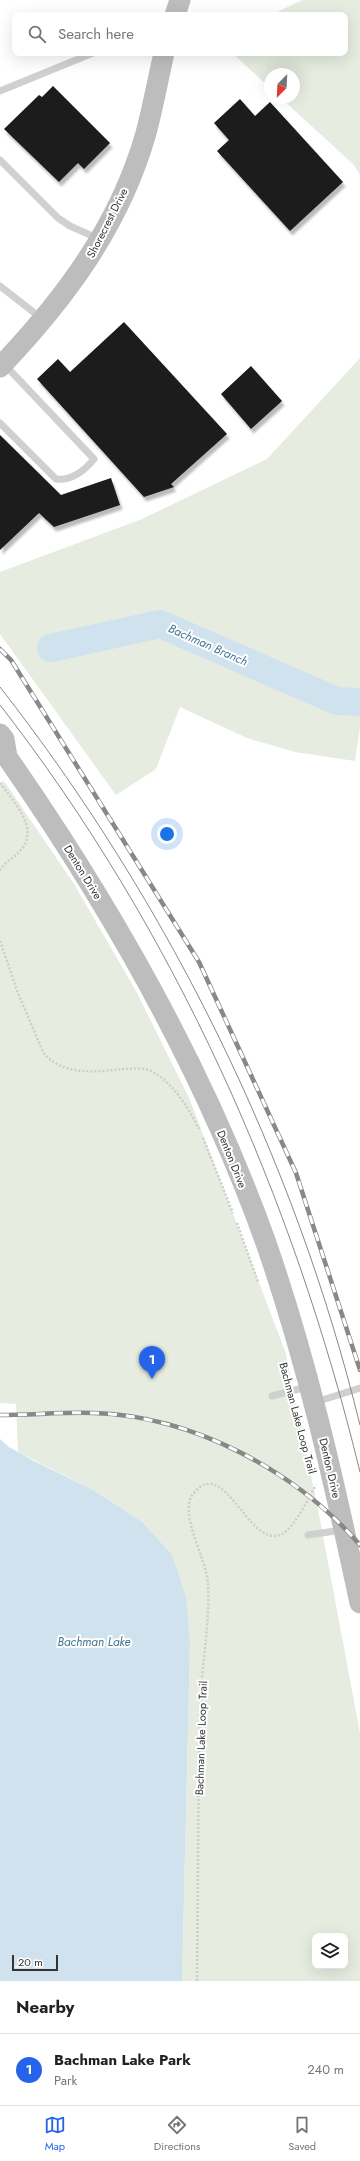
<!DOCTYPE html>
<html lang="en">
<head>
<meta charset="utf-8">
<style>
  :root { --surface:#fff; --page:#f2f2f2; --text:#202124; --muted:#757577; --line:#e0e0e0; --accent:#2563eb }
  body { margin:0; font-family:Jost,sans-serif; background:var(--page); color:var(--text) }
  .controls { position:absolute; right:12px; bottom:12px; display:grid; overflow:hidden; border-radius:8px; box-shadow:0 4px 16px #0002 }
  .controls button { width:36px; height:36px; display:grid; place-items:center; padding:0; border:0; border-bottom:1px solid var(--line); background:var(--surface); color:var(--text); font:20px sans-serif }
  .compass { position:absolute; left:264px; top:68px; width:36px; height:36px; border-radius:50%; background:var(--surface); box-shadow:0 4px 16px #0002; rotate:204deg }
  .scale { position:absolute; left:12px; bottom:10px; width:46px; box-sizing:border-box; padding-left:4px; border:2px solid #333; border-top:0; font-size:11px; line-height:14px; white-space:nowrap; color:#333; -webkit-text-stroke:3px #fff; paint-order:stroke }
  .you { position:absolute; left:167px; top:834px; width:14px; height:14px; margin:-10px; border:3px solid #fff; border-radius:50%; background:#1a73e8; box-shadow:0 0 0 6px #1a73e833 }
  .badge { display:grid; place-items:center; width:26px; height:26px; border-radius:50%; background:var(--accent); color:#fff; font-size:13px; font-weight:700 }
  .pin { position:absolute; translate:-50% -33px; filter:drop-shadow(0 1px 2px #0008) }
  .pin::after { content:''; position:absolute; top:21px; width:14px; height:12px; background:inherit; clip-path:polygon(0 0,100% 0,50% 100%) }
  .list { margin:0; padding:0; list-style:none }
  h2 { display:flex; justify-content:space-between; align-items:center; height:52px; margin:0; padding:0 16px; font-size:17px }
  h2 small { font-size:13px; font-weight:400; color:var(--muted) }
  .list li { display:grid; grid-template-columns:26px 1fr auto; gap:12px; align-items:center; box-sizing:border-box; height:72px; padding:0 16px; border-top:1px solid var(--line) }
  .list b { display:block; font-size:15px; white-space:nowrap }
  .list p { margin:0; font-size:13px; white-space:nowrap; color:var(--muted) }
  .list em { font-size:13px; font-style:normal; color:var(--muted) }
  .icon { flex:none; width:22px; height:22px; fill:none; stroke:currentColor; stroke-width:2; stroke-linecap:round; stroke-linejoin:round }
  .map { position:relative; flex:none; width:360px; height:1981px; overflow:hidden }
  .search { position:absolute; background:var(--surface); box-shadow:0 4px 16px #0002; left:12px; right:12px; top:12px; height:44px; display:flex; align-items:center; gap:10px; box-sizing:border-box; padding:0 14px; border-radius:8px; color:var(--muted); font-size:15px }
  .sheet { height:124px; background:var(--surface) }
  nav { display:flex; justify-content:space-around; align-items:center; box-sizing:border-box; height:56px; border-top:1px solid var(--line); background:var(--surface); font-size:11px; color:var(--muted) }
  nav a { display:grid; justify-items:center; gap:2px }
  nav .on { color:var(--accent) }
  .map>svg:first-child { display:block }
</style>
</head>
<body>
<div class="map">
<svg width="360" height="1981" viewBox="0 0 360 1981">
  <defs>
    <filter id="shadow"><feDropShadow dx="2.5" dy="4.5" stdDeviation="1" flood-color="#0004"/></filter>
  </defs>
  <rect width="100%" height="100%" fill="#fff"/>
  <path fill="#e6ecdf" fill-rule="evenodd" d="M302,0H360V175L354,165L281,98H294V74H270V88L232,53H345V15H271Z
    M360,358V727L355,761L295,752L247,738L180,707L156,769L116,795L0,634V572L142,519L267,459Z
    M4,781L74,884L136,991L190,1100L286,1354L320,1520L360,1733V1981H182L190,1645L141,1521L93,1490L18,1452L16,1404L0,1403V783ZM315,1936H345V1966H315Z"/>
  <path fill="#cfe2ee" d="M0,1439L9,1447L32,1460L93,1490L141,1521L172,1555L186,1597L190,1645L182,1981H0Z"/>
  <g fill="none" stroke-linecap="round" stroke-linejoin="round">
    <path stroke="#cfe2ee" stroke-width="28" d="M51,648L160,624L337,701L360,702"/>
  </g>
  <path fill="#1a1a1a" filter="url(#shadow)" d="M53,86L110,143L84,169L78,163L59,182L4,129L39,95L42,97Z
    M240,99L255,116L270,102L343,182L290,231L217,151L229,140L214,123Z
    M124,322L227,434L171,484L174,487L144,497L37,379L58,359L70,372Z
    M251,366L282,401L251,429L221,394Z
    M0,435L61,495L111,478L120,505L54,527L39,513L0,550Z"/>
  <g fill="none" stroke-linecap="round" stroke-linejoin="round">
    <path stroke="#cdcdcd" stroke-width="2.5" stroke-dasharray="2 2" stroke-linecap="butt" d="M0,783C13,801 41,829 20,851C14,858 5,862 0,870
      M0,941L18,993L43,1052C61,1076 97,1072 123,1069C132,1069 143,1067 151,1071C173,1082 189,1109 199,1129
      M203,1138L233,1213
      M237,1223L258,1282
      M197,1981C198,1891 198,1800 200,1710C201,1668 210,1626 208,1584C207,1559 178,1514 193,1494C225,1453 249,1551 282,1534C294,1528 309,1498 316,1485"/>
    <path stroke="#d0d0d0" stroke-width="7" d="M0,91L93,53
      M0,160L58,218L70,226L99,239
      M0,286L41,318
      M0,423L56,479C72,481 85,470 94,459L5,365
      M272,1396L307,1387
      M316,1402L360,1388
      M308,1535L342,1530"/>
    <path stroke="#bdbdbd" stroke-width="21" d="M175,15L180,0
      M0,367C65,299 120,225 146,133C153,107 158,79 164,53
      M0,734L4,739L7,757C112,908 204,1069 266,1243C307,1361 334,1481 360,1603"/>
    <path stroke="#888" stroke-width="1" d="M0,687C169,903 295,1159 360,1425
      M0,705C175,930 293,1196 360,1472"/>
    <defs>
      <path id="rail" d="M0,649L11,660L199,962L296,1173L360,1370
        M0,1415C31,1415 63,1412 94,1413C193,1416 296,1471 360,1545"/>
    </defs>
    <use href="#rail" stroke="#888" stroke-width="4.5"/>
    <use href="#rail" stroke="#fff" stroke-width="3" stroke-dasharray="9" stroke-linecap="butt"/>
  </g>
  <g text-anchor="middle" stroke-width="4" stroke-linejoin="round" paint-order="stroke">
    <g font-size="11" fill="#333" stroke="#fff">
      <text transform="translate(107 223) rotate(-63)" y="4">Shorecrest Drive</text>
      <text transform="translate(83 872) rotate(58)" y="4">Denton Drive</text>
      <text transform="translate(232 1159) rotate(68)" y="4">Denton Drive</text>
      <text transform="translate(298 1418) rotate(75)" y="4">Bachman Lake Loop Trail</text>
      <text transform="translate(330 1468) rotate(77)" y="4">Denton Drive</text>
      <text transform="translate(201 1738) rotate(-88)" y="4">Bachman Lake Loop Trail</text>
    </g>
    <g font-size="12" font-style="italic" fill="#3f7597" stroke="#fff">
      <text transform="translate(208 645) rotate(24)" y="4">Bachman Branch</text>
      <text x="94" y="1646">Bachman Lake</text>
    </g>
  </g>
</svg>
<div class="controls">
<button><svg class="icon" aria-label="layers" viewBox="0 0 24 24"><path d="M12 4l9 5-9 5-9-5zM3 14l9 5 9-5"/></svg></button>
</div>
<svg class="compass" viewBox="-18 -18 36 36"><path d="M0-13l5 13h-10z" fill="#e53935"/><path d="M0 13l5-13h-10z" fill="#757577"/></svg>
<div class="scale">20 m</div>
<div class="you"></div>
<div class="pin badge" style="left:152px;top:1379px">1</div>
<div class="search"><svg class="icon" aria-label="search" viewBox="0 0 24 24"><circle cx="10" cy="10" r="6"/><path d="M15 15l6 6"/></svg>Search here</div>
</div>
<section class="sheet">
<h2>Nearby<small></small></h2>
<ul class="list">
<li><span class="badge">1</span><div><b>Bachman Lake Park</b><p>Park</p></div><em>240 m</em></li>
</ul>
</section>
<nav>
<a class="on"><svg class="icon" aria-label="map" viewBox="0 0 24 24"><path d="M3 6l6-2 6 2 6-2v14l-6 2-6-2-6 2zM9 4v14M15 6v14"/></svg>Map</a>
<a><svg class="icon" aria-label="directions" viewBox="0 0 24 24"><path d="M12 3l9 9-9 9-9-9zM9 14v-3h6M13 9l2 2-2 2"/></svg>Directions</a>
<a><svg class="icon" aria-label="saved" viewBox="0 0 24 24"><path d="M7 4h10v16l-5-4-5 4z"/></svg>Saved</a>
</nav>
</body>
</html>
